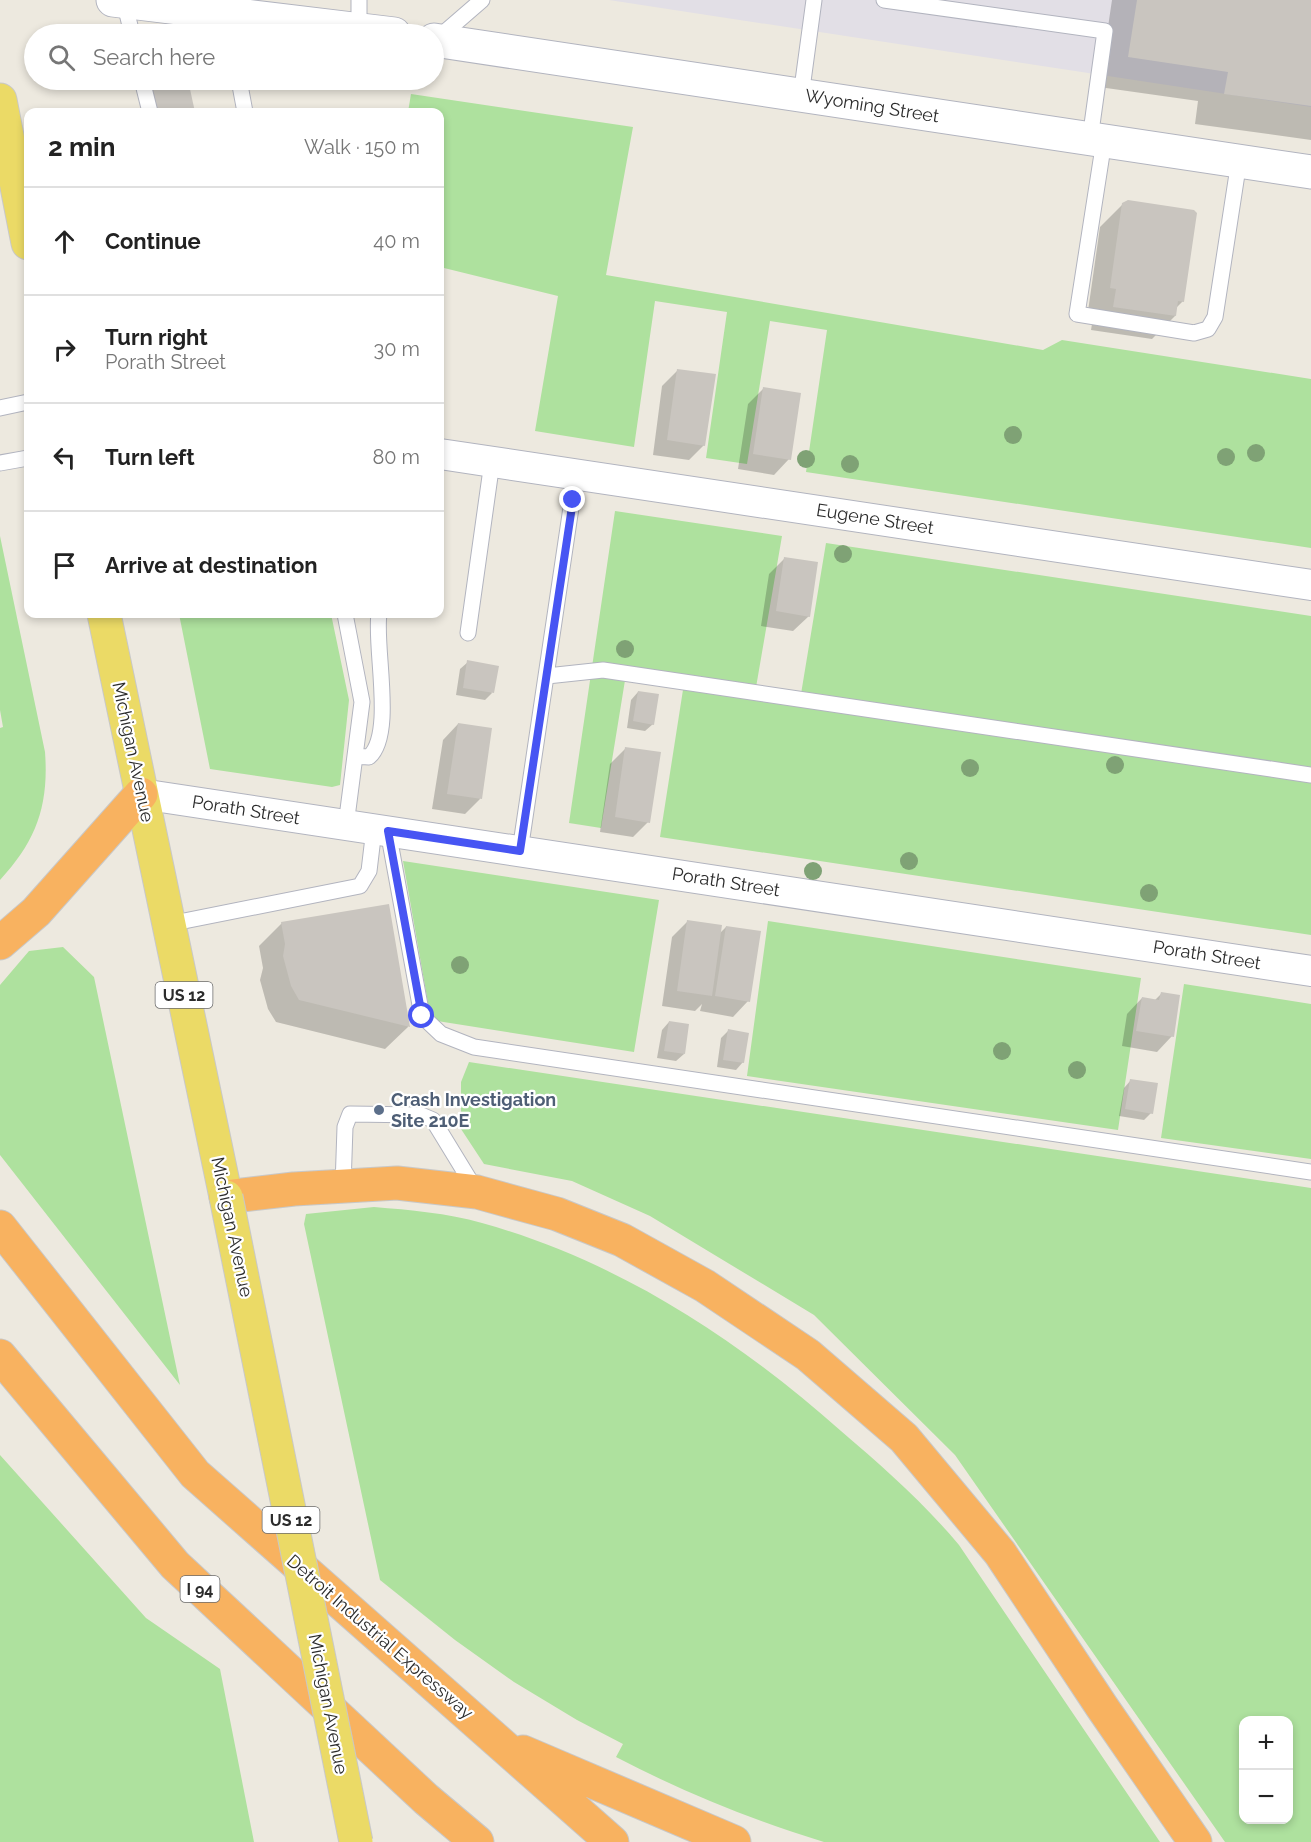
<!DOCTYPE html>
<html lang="en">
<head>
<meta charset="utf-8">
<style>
  :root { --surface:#fff; --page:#f2f2f2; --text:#222; --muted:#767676; --line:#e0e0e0 }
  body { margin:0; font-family:Raleway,sans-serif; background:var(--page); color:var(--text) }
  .controls { position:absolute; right:18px; bottom:18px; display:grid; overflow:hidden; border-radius:12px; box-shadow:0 3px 9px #0003 }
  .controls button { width:54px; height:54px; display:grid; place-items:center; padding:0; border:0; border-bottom:2px solid var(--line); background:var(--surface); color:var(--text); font:30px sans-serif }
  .stop { position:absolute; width:18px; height:18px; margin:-14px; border:4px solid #4755f3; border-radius:50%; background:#fff }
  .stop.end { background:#4755f3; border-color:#fff; box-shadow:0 2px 6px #0008 }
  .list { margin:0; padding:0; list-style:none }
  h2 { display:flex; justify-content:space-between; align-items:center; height:78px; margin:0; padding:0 24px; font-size:26px }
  h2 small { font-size:20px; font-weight:400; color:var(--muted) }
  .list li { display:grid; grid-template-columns:39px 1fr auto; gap:18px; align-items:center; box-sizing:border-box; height:108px; padding:0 24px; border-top:2px solid var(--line) }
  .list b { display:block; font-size:22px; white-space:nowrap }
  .list p { margin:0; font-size:20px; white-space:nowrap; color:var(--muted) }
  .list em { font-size:20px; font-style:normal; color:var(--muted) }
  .icon { flex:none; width:33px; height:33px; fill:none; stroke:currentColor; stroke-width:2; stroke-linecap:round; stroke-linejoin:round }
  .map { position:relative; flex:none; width:1311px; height:1842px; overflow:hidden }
  .search { position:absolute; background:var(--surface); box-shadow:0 3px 9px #0003; left:24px; top:24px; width:420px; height:66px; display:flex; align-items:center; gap:15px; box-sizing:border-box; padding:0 21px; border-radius:33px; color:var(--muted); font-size:22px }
  .panel { position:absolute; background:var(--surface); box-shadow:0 3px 9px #0003; left:24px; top:108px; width:420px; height:510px; border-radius:12px }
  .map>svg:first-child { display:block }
</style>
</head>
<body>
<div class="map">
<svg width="1311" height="1842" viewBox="0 0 1311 1842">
  <rect width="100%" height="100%" fill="#ede9df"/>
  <path fill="#e2dfe6" d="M609,0H1311V107Z"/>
  <path fill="#aee19e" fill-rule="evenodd" d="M411,94L633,127L606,275L1043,350L1062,340L1311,379V548L806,472L827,330L770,321L747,464L706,458L727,312L655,301L634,447L535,431L558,296L440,267V112H408Z
    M615,511L782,536L754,699L799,706L826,543L1311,616V935L660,837L685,677L627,668L601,828L569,823Z
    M0,536L45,752C49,806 36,841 0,880V728L3,727L0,710Z
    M179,614H331L349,700L340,785L332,787L210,769Z
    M403,861L659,900L634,1052L431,1020Z
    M768,921L1141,978L1118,1130L747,1076Z
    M63,947L94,977L180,1385L0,1155V985L29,951Z
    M1184,984L1311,1004V1159L1161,1138Z
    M469,1062L1311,1188V1842H1225L955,1455L814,1315L650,1216L572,1181L484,1164L461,1129V1082ZM1244,1720H1288V1820H1244Z
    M374,1207C410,1210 447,1213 482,1223C618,1261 736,1338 841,1431C883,1467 923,1502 959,1545L1160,1842H824C752,1820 683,1792 616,1757L623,1744L577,1720L514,1682L455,1640L380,1580L304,1224L306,1214Z
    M0,1455L146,1618L220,1669L254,1842H0Z"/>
  <path fill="#0003" d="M1112,0H1311V140L1195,124L1198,101L1099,87Z
    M177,80H187L194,112H150L145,92L153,84Z
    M1123,204L1183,301L1176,308L1175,316L1152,339L1091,330L1094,312L1088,311L1100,227Z
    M678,370L704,445L689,460L653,455L662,386Z
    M763,389L789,459L774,475L738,469L748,404Z
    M784,559L809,616L793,631L761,626L769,574Z
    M468,662L492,693L485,700L456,695L460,669Z
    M638,692L653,724L645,731L627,728L631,700Z
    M458,724L480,799L465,814L432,809L443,740Z
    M626,748L648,822L633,837L600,832L610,764Z
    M388,906L408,1027L385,1049L276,1022L268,1009L260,980L263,968L259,946L282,923Z
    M688,921L719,934L726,927L748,1001L733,1017L700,1011L702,1004L695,1011L662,1006L672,937Z
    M1161,994L1172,1036L1157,1052L1122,1046L1127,1014L1142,998L1154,1001Z
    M669,1022L684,1054L676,1061L657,1058L662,1030Z
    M728,1031L743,1062L736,1070L717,1067L721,1038Z
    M1131,1080L1151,1113L1144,1120L1119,1116L1124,1088Z"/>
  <path fill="#c9c5bf" d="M1137,0H1311V106L1224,94L1228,72L1128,57Z
    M170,80H188L195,112H158L152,83Z
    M1128,200L1194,210L1197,213L1184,302L1178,301L1176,316L1113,307L1116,289L1110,288L1122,203Z
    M677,369L716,374L705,446L667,440Z
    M763,387L801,393L791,460L753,454Z
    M784,557L818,562L810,617L776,611Z
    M467,660L499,666L494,693L463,688Z
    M638,691L659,694L654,725L633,721Z
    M458,723L492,728L482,799L447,794Z
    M625,747L661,752L650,823L615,817Z
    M389,904L410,1027L299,1000L291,986L283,956L285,944L281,922Z
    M687,920L722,925L712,996L677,991Z
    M726,926L761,931L750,1002L715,996Z
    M1161,992L1180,995L1174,1037L1136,1031L1142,997L1159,1000Z
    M669,1021L689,1024L685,1054L664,1051Z
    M728,1029L749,1033L744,1063L723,1060Z
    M1130,1079L1158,1083L1153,1114L1125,1109Z"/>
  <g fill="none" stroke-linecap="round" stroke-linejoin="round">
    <defs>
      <path id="lane" d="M359,0V29
        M884,0L1105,31L1090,139
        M124,1L132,34
        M437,39L482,0
        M142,80L150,112
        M239,80L245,112
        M801,96L814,0
        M1104,141L1077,314L1194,333L1208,329L1215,317L1239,161
        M0,408L28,402
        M0,463L28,458
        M345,614L362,702L346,825
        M468,633L492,462
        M547,676L603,670L1311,775
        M355,756L369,757C395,734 374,647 379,614
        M388,831L422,1016L441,1034L474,1047L1311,1172
        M520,851L576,474
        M169,924L360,886L369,871L374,829
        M343,1186L345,1127L350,1114L421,1115L433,1120L477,1192"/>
      <path id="street" d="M440,454L1311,585
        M141,794L1311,971"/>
      <path id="secondary" d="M113,0L394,34
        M434,40L1311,172"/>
      <path id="primary" d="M0,100L28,243
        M104,614L226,1197"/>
      <path id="highway" d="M0,943L36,912L141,794
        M226,1197L294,1189L397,1183L477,1192L557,1214L622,1240L705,1286L808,1355L904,1438L1000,1553L1102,1707L1195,1842
        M0,1227L195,1474L612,1842
        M0,1356L175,1565L426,1799L477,1842
        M523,1752L734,1842"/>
    </defs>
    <use href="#lane" stroke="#b2b4bf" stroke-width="17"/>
    <use href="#street" stroke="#b2b4bf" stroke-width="32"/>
    <use href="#secondary" stroke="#b2b4bf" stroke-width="35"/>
    <use href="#primary" stroke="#c8c8c8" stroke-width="35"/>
    <use href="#highway" stroke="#c8c8c8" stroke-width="35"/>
    <use href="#lane" stroke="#fff" stroke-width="15"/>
    <use href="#street" stroke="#fff" stroke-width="30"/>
    <use href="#secondary" stroke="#fff" stroke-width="33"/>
    <use href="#primary" stroke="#ebda66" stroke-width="33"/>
    <use href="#highway" stroke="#f8b260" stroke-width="33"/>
    <defs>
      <path id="primary-bridge" d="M226,1197L356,1842"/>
    </defs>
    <use href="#primary-bridge" stroke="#c8c8c8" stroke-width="35" stroke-linecap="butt"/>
    <use href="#primary-bridge" stroke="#ebda66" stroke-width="33"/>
  </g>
  <g fill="#7fa275">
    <circle cx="1013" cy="435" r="9"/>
    <circle cx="1256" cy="453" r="9"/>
    <circle cx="1226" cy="457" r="9"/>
    <circle cx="806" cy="459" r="9"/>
    <circle cx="850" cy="464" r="9"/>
    <circle cx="843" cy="554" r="9"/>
    <circle cx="625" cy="649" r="9"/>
    <circle cx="1115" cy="765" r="9"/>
    <circle cx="970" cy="768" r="9"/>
    <circle cx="909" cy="861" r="9"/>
    <circle cx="813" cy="871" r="9"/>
    <circle cx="1149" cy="893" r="9"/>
    <circle cx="460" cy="965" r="9"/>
    <circle cx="1002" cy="1051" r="9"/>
    <circle cx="1077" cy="1070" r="9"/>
  </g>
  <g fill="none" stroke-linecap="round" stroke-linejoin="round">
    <path stroke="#4755f3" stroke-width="8" d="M422,1016L388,831L520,851L573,500"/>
  </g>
  <circle fill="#5c6f8a" stroke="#fff" stroke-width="2" cx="379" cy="1110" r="6"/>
  <g text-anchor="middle" stroke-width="4.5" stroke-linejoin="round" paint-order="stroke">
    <g fill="#fff" stroke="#6b6b6b" stroke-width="1.5">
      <rect x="155.5" y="982" width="57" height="26" rx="4.5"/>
      <rect x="262.5" y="1507" width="57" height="26" rx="4.5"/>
      <rect x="180.5" y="1576" width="39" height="26" rx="4.5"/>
    </g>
    <g font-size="16" font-weight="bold" fill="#2c2c2c">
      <text x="184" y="1001">US 12</text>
      <text x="291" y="1526">US 12</text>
      <text x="200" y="1595">I 94</text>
    </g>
    <g font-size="18" fill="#2c2c2c" stroke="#fff">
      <text transform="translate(872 106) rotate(9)" y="6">Wyoming Street</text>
      <text transform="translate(875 519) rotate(9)" y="6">Eugene Street</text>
      <text transform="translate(133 752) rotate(78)" y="6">Michigan Avenue</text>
      <text transform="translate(246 810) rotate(9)" y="6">Porath Street</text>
      <text transform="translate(726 882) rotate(9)" y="6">Porath Street</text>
      <text transform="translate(1207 955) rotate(9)" y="6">Porath Street</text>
      <text transform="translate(232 1227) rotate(78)" y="6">Michigan Avenue</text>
      <text transform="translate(380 1637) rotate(41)" y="6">Detroit Industrial Expressway</text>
      <text transform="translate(328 1704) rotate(79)" y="6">Michigan Avenue</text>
    </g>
    <g font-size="18" font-weight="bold" fill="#4e5e75" stroke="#fff" text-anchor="start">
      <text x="391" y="1106">Crash Investigation<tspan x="391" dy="21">Site 210E</tspan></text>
    </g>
  </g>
</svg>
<div class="controls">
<button>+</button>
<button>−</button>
</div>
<div class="stop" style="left:422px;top:1016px"></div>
<div class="stop end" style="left:573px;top:500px"></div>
<div class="search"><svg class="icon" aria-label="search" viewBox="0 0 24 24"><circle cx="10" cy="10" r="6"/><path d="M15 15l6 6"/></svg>Search here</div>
<section class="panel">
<h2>2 min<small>Walk · 150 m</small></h2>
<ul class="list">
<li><svg class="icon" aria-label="ahead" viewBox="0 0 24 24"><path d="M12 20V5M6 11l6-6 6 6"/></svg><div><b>Continue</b></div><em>40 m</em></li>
<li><svg class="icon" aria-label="right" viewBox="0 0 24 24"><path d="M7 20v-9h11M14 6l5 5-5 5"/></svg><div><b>Turn right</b><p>Porath Street</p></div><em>30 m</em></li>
<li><svg class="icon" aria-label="left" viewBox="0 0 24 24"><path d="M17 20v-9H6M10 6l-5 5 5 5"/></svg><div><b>Turn left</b></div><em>80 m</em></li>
<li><svg class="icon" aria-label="arrive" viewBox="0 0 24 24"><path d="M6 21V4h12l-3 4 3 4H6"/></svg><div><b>Arrive at destination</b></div></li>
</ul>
</section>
</div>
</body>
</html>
